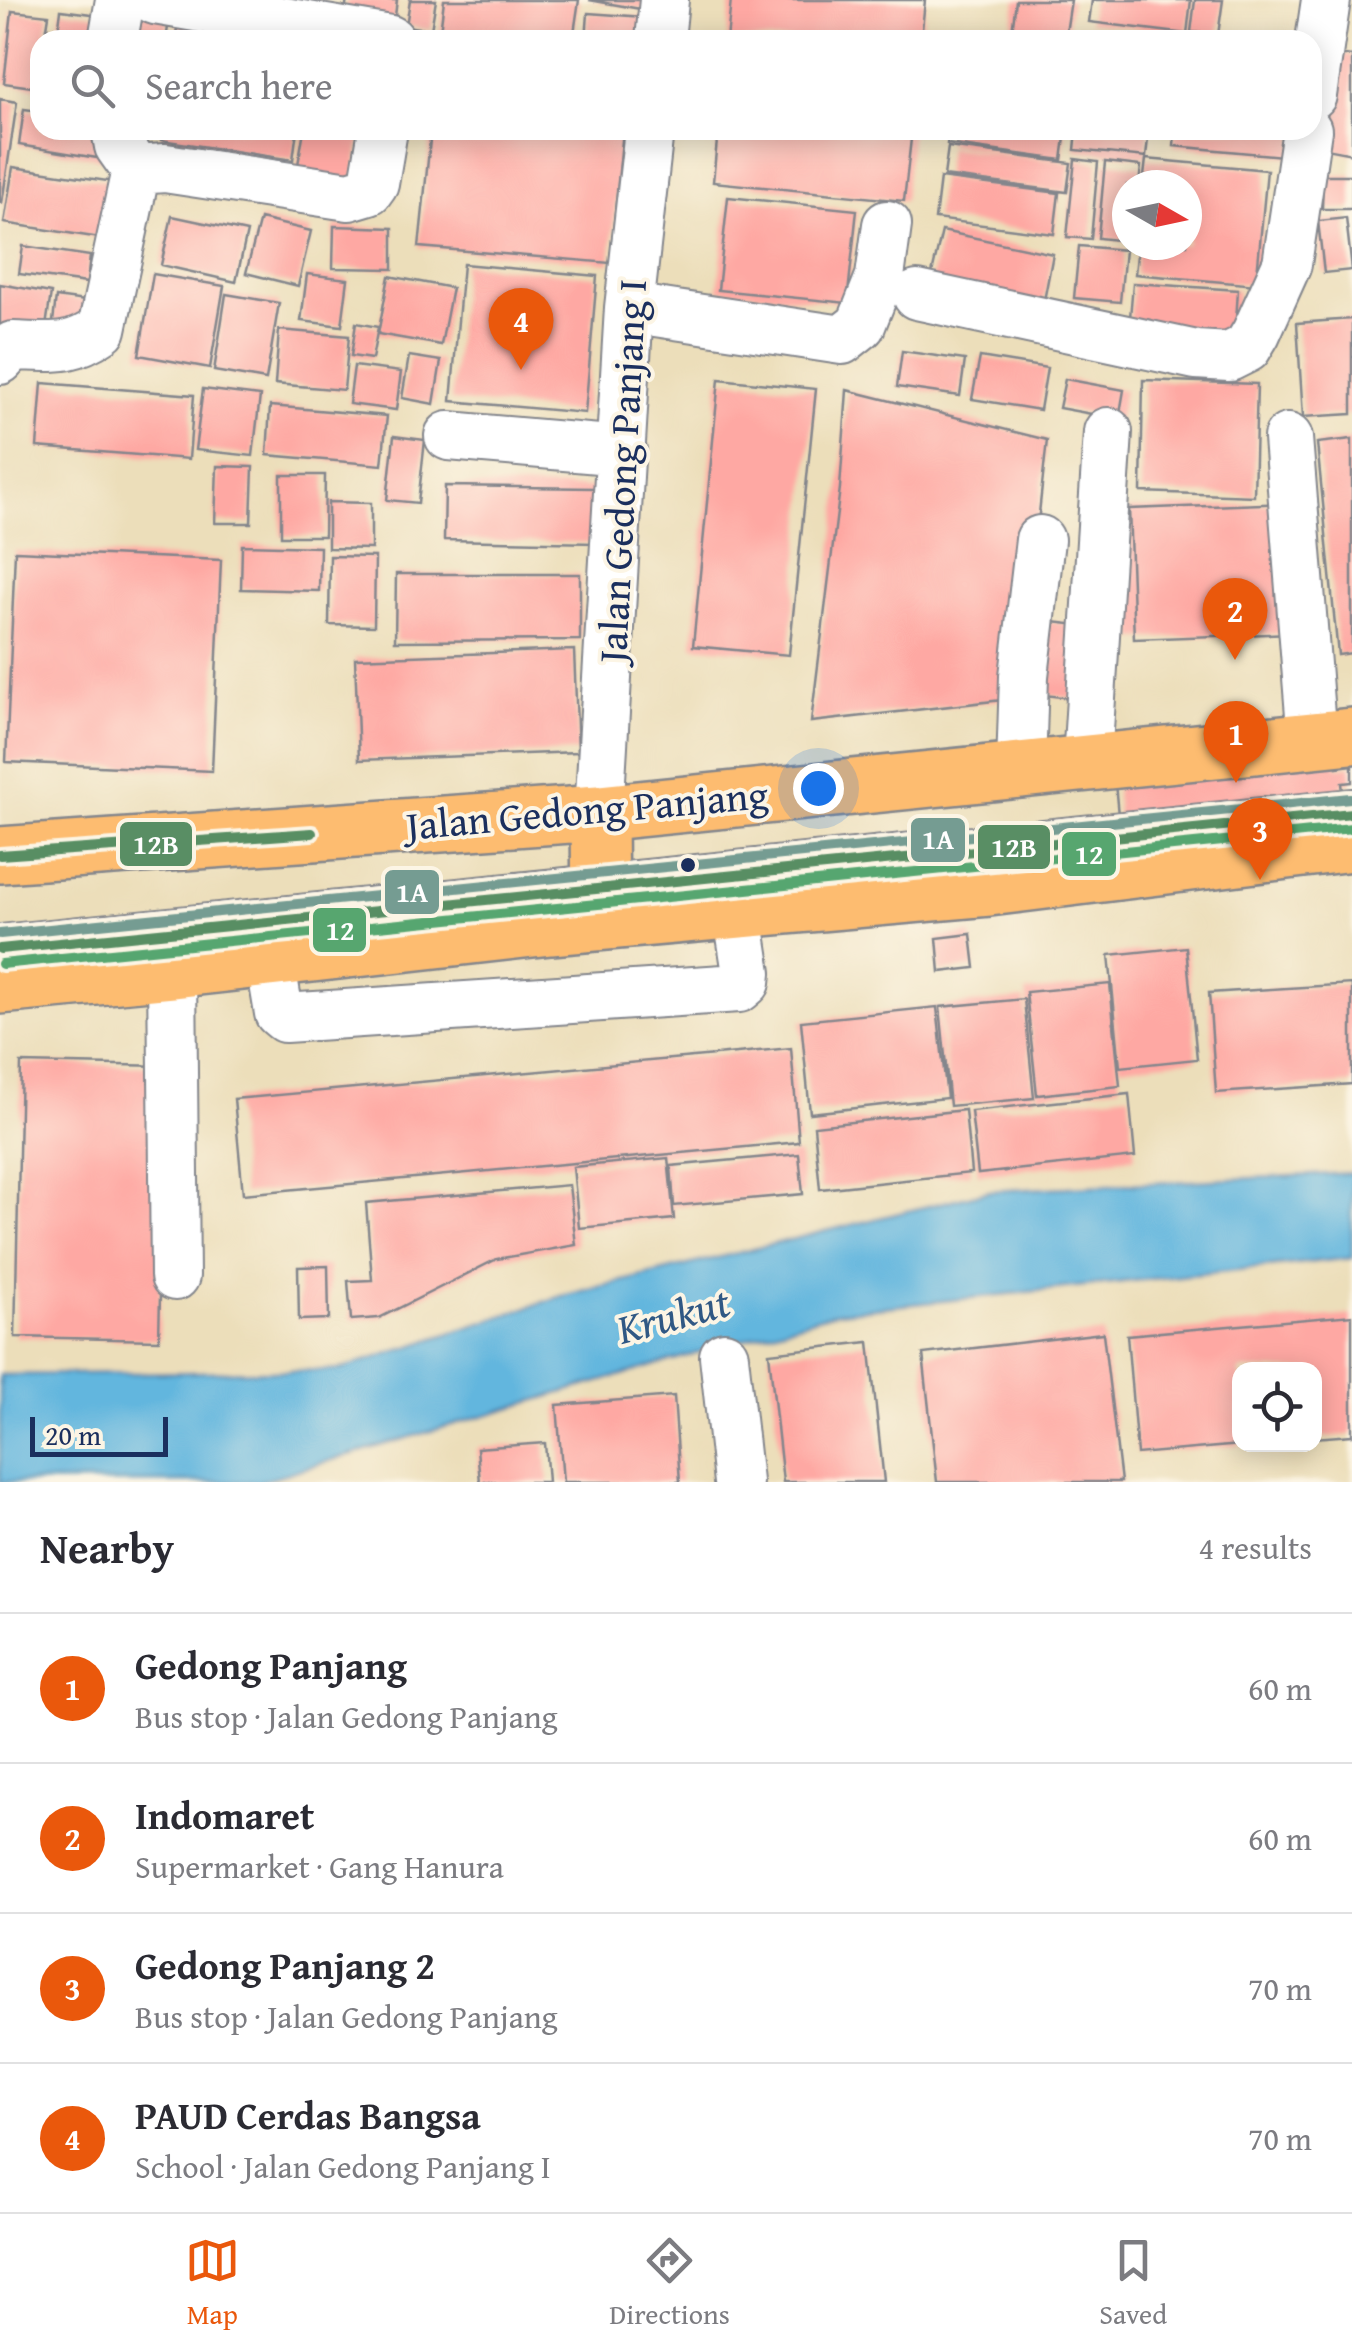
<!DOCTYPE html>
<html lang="en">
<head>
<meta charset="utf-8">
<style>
  :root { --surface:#fff; --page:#f2f2f3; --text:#2b2b33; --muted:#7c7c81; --line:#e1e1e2; --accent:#ea580c }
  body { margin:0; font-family:"Gentium Book Plus",serif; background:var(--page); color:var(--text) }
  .controls { position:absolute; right:30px; bottom:30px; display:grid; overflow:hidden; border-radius:20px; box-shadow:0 5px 25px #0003 }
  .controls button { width:90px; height:90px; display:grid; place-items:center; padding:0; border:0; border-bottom:2px solid var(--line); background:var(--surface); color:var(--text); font:50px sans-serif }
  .compass { position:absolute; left:1112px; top:170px; width:90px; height:90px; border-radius:50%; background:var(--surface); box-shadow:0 5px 25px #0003; rotate:99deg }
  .scale { position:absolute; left:30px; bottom:25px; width:138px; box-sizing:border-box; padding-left:10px; border:5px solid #1b2f5e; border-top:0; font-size:28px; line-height:35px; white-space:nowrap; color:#1b2f5e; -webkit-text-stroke:8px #fcf5e5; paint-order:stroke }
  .you { position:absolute; left:818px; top:788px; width:35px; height:35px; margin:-25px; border:8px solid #fff; border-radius:50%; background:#1a73e8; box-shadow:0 0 0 15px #1a73e833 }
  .badge { display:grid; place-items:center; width:65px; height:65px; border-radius:50%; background:var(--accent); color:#fff; font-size:32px; font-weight:700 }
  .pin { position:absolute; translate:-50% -82px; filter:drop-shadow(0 2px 5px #0008) }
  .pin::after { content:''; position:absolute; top:52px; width:35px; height:30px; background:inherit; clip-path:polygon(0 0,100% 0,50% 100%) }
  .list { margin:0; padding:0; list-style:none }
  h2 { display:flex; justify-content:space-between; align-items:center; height:130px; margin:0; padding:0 40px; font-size:42px }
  h2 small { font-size:32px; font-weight:400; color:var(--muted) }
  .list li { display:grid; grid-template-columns:65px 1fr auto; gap:30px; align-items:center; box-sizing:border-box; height:150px; padding:0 40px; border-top:2px solid var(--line) }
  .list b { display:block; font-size:38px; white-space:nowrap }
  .list p { margin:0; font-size:32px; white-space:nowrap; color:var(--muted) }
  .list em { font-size:32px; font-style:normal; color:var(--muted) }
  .icon { flex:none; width:55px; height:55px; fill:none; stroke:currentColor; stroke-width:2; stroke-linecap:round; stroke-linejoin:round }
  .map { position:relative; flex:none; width:1352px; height:1482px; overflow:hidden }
  .search { position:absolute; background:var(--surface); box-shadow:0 5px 25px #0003; left:30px; right:30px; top:30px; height:110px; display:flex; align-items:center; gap:25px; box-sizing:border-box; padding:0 35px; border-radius:30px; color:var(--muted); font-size:38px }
  .sheet { height:730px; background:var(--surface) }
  nav { display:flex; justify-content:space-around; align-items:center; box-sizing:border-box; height:140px; border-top:2px solid var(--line); background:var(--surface); font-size:28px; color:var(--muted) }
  nav a { display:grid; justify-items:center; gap:5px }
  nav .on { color:var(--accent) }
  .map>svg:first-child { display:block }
</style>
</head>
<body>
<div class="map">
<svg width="1352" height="1482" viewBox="0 0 1352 1482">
  <rect width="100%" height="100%" fill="#fcf5e5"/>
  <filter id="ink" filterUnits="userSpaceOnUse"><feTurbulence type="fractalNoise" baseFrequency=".01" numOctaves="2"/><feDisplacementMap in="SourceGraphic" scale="20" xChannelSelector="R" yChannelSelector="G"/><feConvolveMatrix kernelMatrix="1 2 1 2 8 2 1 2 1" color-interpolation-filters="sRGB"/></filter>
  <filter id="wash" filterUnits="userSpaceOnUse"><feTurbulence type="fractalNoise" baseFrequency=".0048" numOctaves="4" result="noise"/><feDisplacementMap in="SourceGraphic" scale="40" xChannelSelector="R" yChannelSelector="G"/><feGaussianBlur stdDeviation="2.25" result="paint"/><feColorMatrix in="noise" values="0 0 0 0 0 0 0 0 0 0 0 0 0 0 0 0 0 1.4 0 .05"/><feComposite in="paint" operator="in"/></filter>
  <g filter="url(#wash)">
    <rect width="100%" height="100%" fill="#ecdeba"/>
    <path fill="#62b6de" stroke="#3e729e" stroke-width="2.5" d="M1352,1173V1258L837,1312L257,1482H0V1375L339,1370L562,1296L989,1191Z"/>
    <g id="blocks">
      <path fill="#fea8a3" d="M347,0H397L394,24L344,17Z
        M410,0H436L431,30L406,26Z
        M444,0H579L573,40H508L440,32Z
        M589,0H648L646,10Z
        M731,0H925L921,40H727Z
        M1016,0H1071L1065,40H1011Z
        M1092,0H1191L1187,34L1089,22Z
        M1195,0H1223L1218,35L1191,32Z
        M128,8L170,14L166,40H123Z
        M61,10L107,16L104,40H57Z
        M12,11L49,15L45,40H40L39,88L4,83Z
        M588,13L644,17L643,40H586Z
        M178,23L273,40H175Z
        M1338,54L1352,56V154L1321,148Z
        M0,99L17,102L2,203L0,202Z
        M24,109L40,111V130H108L103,159L19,145Z
        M162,130H297L293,160L161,140Z
        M304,130H362L353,188L296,176Z
        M431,130H623L610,263L419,247Z
        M718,130H912L904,201L713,182Z
        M949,130H1066L1062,160L947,144Z
        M1077,130H1149L1146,157L1075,150Z
        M1175,130H1296L1293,157L1174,146Z
        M948,147L1071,163L1067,192L944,176Z
        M1075,159L1098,162L1091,239L1067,237Z
        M1146,159L1267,170L1256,285L1135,274L1138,245H1187V185H1143Z
        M1105,162L1141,166L1139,185H1127V241L1098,238Z
        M13,167L121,183L113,240L4,223Z
        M1323,175H1352V209H1322Z
        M940,178L1059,193L1054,234L935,219Z
        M728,197L857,210L847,303L718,290Z
        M172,216L247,232L236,282L161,265Z
        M1346,218L1352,270L1324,273L1318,221Z
        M260,219L311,231L298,286L246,273Z
        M334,226L393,228V269L333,268Z
        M942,231L1053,254L1043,306L930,282Z
        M23,246L90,256L87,283L19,274Z
        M1079,246L1125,250L1120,302L1074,298Z
        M463,264L597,276L585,413L451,401Z
        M153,274L224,286L210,368L139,355Z
        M307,274L348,279L342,326L301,321Z
        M389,276L452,288L441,345L378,334Z
        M1133,283L1238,290L1235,337L1129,329Z
        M0,284L51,293L44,340L0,333Z
        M226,294L279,303L266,380L214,371Z
        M56,297L100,303L96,327L53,322Z
        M1352,319V414L1303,417L1297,323Z
        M356,323L378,327L372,359L351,356Z
        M279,330L349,336L344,390L275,384Z
        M902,351L965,360L960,396L897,387Z
        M409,356L441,361L434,404L402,398Z
        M980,357L1047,368L1040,410L972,399Z
        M354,366L401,372L396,410L349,404Z
        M719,379L816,389L789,655L693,646Z
        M1065,379L1124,390L1119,419L1059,408Z
        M1143,380L1257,384L1254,496L1141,492Z
        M42,383L194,395L189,459L37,447Z
        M203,389L260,396L253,456L195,450Z
        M847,390L1047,440L1019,698L811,722L840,488Z
        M270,406L387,416L382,465L267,455Z
        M394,436L425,440L418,503L387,500Z
        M1352,439V653L1338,655L1317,443Z
        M217,466L253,467L251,523H215Z
        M281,475H325L324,536H281Z
        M445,486L595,488V543L444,540Z
        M328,502L371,503V549L328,548Z
        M1289,503L1293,633L1134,639L1129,509Z
        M242,545L320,547L319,591L241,589Z
        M15,551L221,560L212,771L6,762Z
        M330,556L375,557L374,626L329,625Z
        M396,574H580V640L395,641Z
        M1035,620L1088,626L1080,699L1026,693Z
        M574,650L578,752L359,760L355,658Z
        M1336,748L1337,767L1352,765V782L1342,783L1344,801L1119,826L1114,772Z
        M971,934L975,968L940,972L937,938Z
        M1186,947L1197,1059L1120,1067L1109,955Z
        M1110,984L1120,1086L1037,1095L1026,992Z
        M1352,984V1084L1216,1093L1209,993Z
        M1024,999L1034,1098L950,1106L940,1007Z
        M937,1007L947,1098L810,1113L801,1021Z
        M791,1048L799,1142L243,1194L234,1099Z
        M21,1063L165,1066L159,1340L15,1337Z
        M1129,1094L1135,1157L978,1174L971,1111Z
        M965,1110L971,1173L820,1189L814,1126Z
        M799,1154L803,1194L674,1206L671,1166Z
        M668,1158L674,1219L579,1228L573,1167Z
        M569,1185L576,1245L497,1259L379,1318L351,1320L348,1281L372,1280L366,1203Z
        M328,1266L329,1319L299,1320L298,1267Z
        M1352,1315V1435L1314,1438V1370H1240V1445L1137,1454L1127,1335Z
        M1103,1333L1121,1482H937L923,1354Z
        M869,1342L884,1482H783L769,1353Z
        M674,1396L680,1482H563L557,1405Z
        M545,1443L548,1482H480L477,1448Z"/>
    </g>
  </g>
  <g filter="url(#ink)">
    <use href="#blocks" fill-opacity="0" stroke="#84868c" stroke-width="2.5"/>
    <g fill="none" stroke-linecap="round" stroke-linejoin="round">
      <defs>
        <path id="minor" d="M155,0L390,40
          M113,40L120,0
          M660,40L664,0
          M1312,95L1326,0
          M116,130L119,146L136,170
          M917,295L1196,355L1229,357L1247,348L1256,333L1287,264L1307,130
          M629,308L842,340L861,325L880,277L887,225
          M0,360L13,346C52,347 69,352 102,329L136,170L165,168L349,196L369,190L374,183L383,130
          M449,436L622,451
          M1288,438L1312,740
          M1087,761L1108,432
          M1021,768L1024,676L1040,540
          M599,813L629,308L649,130
          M0,949L1352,813
          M270,959L279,1013L285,1018L739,988L746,982L747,973L737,909
          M172,970L175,1276
          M724,1356L738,1482"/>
        <path id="major" d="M599,813L600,922
          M0,855L599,813L1352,736
          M0,986L172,970L550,927L989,888L1352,843"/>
      </defs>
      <use href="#minor" stroke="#84868c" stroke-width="52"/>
      <use href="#major" stroke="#84868c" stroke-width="60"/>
      <use href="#minor" stroke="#fff" stroke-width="48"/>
      <use href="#major" stroke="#fdbc6f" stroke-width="55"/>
      <defs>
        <path id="bus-1" d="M0,855L312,833
          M0,949L1352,813"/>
        <path id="bus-2" d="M2,964L1352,828"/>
        <path id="bus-3" d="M0,934L1350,798"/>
      </defs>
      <use href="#bus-1" stroke="#fcf5e5" stroke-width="18"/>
      <use href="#bus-2" stroke="#fcf5e5" stroke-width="18"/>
      <use href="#bus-3" stroke="#fcf5e5" stroke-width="18"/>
      <use href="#bus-1" stroke="#598e64" stroke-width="10"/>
      <use href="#bus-2" stroke="#57a66f" stroke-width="10"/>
      <use href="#bus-3" stroke="#759c92" stroke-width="10"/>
    </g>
  </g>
  <circle fill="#1b2f5e" stroke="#fcf5e5" stroke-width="4" cx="688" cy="865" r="9"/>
  <g text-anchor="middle" stroke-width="8" stroke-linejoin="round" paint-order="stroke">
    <g font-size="40" fill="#1b2f5e" stroke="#fcf5e5">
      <text transform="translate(622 471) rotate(-87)" y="14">Jalan Gedong Panjang I</text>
      <text transform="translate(587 810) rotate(-5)" y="14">Jalan Gedong Panjang</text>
    </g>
    <g font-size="42" font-style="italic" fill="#305884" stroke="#fcf5e5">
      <text transform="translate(673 1315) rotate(-15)" y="15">Krukut</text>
    </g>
  </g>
  <g stroke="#fcf5e5" stroke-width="4">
    <rect x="909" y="816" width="58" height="48" rx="10" fill="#759c92"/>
    <rect x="118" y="820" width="76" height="48" rx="10" fill="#598e64"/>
    <rect x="976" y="823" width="76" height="48" rx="10" fill="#598e64"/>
    <rect x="1060" y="830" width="58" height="48" rx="10" fill="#57a66f"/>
    <rect x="383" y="868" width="58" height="48" rx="10" fill="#759c92"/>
    <rect x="311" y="906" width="57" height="48" rx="10" fill="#57a66f"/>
  </g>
  <g font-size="28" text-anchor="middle" font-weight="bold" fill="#fff">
    <text x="938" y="849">1A</text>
    <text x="156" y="854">12B</text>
    <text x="1014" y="857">12B</text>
    <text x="1089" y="864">12</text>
    <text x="412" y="902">1A</text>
    <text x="340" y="940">12</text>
  </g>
</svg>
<div class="controls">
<button><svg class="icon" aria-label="locate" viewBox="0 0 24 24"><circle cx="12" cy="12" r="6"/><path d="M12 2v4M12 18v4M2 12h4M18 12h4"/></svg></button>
</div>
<svg class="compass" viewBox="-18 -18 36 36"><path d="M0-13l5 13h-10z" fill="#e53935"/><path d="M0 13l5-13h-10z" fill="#7c7c81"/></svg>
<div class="scale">20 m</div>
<div class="you"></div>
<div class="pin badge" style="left:1236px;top:783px">1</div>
<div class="pin badge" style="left:1235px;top:660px">2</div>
<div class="pin badge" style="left:1260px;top:880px">3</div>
<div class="pin badge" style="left:521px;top:370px">4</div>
<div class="search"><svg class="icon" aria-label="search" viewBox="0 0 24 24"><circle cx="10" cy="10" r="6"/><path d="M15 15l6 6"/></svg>Search here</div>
</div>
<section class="sheet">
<h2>Nearby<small>4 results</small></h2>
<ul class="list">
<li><span class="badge">1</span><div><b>Gedong Panjang</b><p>Bus stop · Jalan Gedong Panjang</p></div><em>60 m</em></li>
<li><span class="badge">2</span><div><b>Indomaret</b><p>Supermarket · Gang Hanura</p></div><em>60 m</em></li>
<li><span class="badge">3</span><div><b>Gedong Panjang 2</b><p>Bus stop · Jalan Gedong Panjang</p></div><em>70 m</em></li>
<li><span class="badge">4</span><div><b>PAUD Cerdas Bangsa</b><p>School · Jalan Gedong Panjang I</p></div><em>70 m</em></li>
</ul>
</section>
<nav>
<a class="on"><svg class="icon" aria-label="map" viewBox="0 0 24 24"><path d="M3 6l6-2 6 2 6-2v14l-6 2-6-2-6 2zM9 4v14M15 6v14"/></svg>Map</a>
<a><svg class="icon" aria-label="directions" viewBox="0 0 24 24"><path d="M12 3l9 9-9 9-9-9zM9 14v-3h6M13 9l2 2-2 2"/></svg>Directions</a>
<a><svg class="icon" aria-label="saved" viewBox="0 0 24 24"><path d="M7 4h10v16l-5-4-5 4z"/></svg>Saved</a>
</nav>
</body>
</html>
